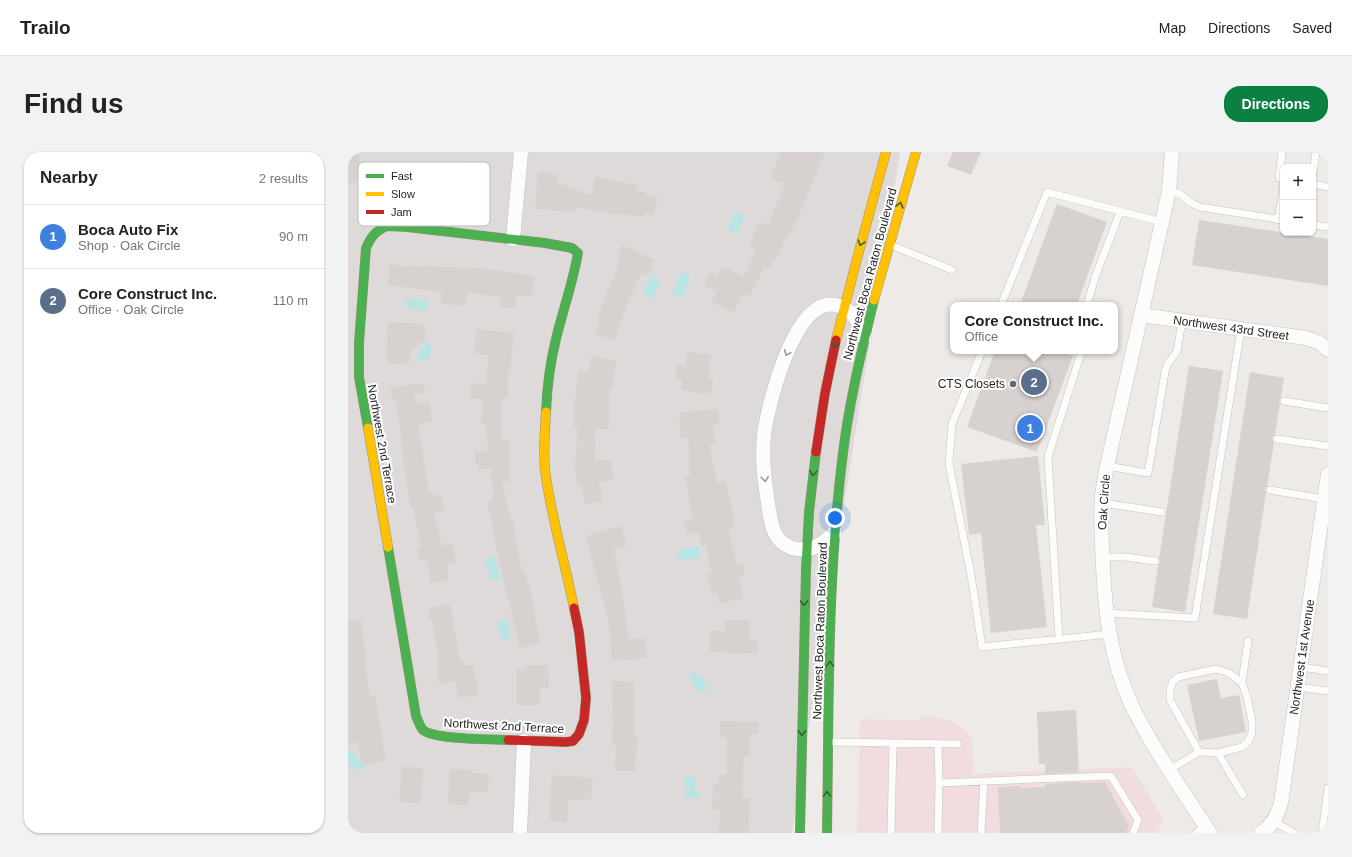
<!DOCTYPE html>
<html lang="en">
<head>
<meta charset="utf-8">
<style>
  :root { --surface:#fff; --page:#f2f2f2; --text:#222; --muted:#767676; --line:#e0e0e0; --accent:#0b8043 }
  body { margin:0; font-family:Helvetica,sans-serif; background:var(--page); color:var(--text) }
  .controls { position:absolute; right:12px; top:12px; display:grid; overflow:hidden; border-radius:8px; box-shadow:0 1px 3px #0004 }
  .controls button { width:36px; height:36px; display:grid; place-items:center; padding:0; border:0; border-bottom:1px solid var(--line); background:var(--surface); color:var(--text); font:20px sans-serif }
  .you { position:absolute; left:487px; top:366px; width:14px; height:14px; margin:-10px; border:3px solid #fff; border-radius:50%; background:#1a73e8; box-shadow:0 0 0 6px #1a73e833 }
  .badge { display:grid; place-items:center; width:26px; height:26px; border-radius:50%; background:var(--accent); color:#fff; font-size:13px; font-weight:700 }
  .pin { position:absolute; translate:-50% -50%; border:2px solid #fff; box-shadow:0 1px 4px #0006 }
  .popup { position:absolute; left:602px; top:150px; width:168px; height:52px; box-sizing:border-box; display:grid; place-content:center; border-radius:8px; background:var(--surface); filter:drop-shadow(0 1px 3px #0005); font-size:13px; white-space:nowrap; color:var(--muted) }
  .popup b { font-size:15px; color:var(--text) }
  .popup::after { content:''; position:absolute; left:50%; top:100%; margin-left:-8px; border:8px solid transparent; border-top-color:var(--surface) }
  .list { margin:0; padding:0; list-style:none }
  h2 { display:flex; justify-content:space-between; align-items:center; height:52px; margin:0; padding:0 16px; font-size:17px }
  h2 small { font-size:13px; font-weight:400; color:var(--muted) }
  .list li { display:grid; grid-template-columns:26px 1fr auto; gap:12px; align-items:center; box-sizing:border-box; height:64px; padding:0 16px; border-top:1px solid var(--line) }
  .list b { display:block; font-size:15px; white-space:nowrap }
  .list p { margin:0; font-size:13px; white-space:nowrap; color:var(--muted) }
  .list em { font-size:13px; font-style:normal; color:var(--muted) }
  .map { position:relative; flex:none; width:980px; height:681px; overflow:hidden; border-radius:16px }
  header { display:flex; align-items:center; gap:24px; box-sizing:border-box; height:56px; padding:0 20px; background:var(--surface); border-bottom:1px solid var(--line) }
  header strong { font-size:19px }
  nav { display:flex; gap:22px; margin-inline-start:auto; font-size:14px }
  .intro { display:flex; align-items:center; justify-content:space-between; box-sizing:border-box; height:96px; padding:0 24px }
  h1 { margin:0; font-size:28px }
  .button { padding:10px 18px; border-radius:16px; background:var(--accent); color:#fff; font-size:14px; font-weight:700 }
  main { display:flex; gap:24px; padding:0 24px }
  aside { flex:1; background:var(--surface); border-radius:16px; box-shadow:0 1px 3px #0004 }
  .map>svg:first-child { display:block }
</style>
</head>
<body>
<header>
<strong>Trailo</strong>
<nav><a>Map</a><a>Directions</a><a>Saved</a></nav>
</header>
<div class="intro"><h1>Find us</h1><a class="button">Directions</a></div>
<main>
<aside>
<h2>Nearby<small>2 results</small></h2>
<ul class="list">
<li><span class="badge" style="background:#3f7fe0">1</span><div><b>Boca Auto Fix</b><p>Shop · Oak Circle</p></div><em>90 m</em></li>
<li><span class="badge" style="background:#5c6f8a">2</span><div><b>Core Construct Inc.</b><p>Office · Oak Circle</p></div><em>110 m</em></li>
</ul>
</aside>
<div class="map">
<svg width="980" height="681" viewBox="0 0 980 681">
  <rect width="100%" height="100%" fill="#eeeae7"/>
  <path fill="#dddad9" d="M0,0H552L444,681H0Z"/>
  <path fill="#f1dddf" d="M579,564L598,567L611,573L624,586L625,622L784,615L815,667L809,681H509L512,567L570,568Z"/>
  <path fill="#b8e4e3" d="M121,9L141,11L140,23L120,22Z
    M387,61L394,62L396,66L390,81L389,80L387,81L382,80L380,75Z
    M333,120L342,124L334,146L324,141Z
    M307,124L312,128L306,147L295,142L302,125Z
    M63,146L79,148C82,156 78,159 70,158C67,158 63,158 60,156C57,155 58,151 56,148L57,147L60,148Z
    M79,191L83,194C85,201 80,208 73,210L70,208L69,204C72,200 75,192 79,191Z
    M351,394L353,405L331,409L329,398Z
    M147,405L152,426L142,429L137,407Z
    M157,468H159L163,483L161,484L160,488L157,489L155,486H153L149,470Z
    M344,519L356,527V531L359,533L358,540C348,540 342,529 342,521Z
    M2,597L16,613L9,620L0,610V599Z
    M337,624L348,625L347,639L352,640V646L337,645Z"/>
  <path fill="#d7d2cf" d="M10,0L16,28L0,31V2Z
    M433,0H477L450,66L437,90L436,89L427,109L425,108L421,117L416,115L402,144L395,141L386,160L363,150L368,140L356,134L362,121L369,124L374,114L396,125L408,97L401,94L411,70L420,73L437,32L422,26Z
    M605,0H633L623,23L599,14Z
    M61,12L74,13L73,20L136,25L134,46L117,44L114,46L102,45L101,48L91,46V45L58,41L59,39L41,36L44,17L60,19Z
    M190,20L210,22L209,31L244,43L247,25L289,33L288,38L298,40L297,43L310,45L306,63L296,61V64L294,63V65L270,61V63L227,55V60L187,57Z
    M709,52L759,70L729,153H672Z
    M851,68L980,87V134L844,113Z
    M274,93L307,108L300,124L293,121L284,142H283L266,189L247,182L252,167L250,166L258,142L270,116L268,114L272,106L269,105Z
    M42,112L61,115V113L74,115L75,113L96,116V115L140,117L187,124L184,144L169,143L167,156L150,155L153,144L119,141L118,154L93,152L94,140L39,133Z
    M40,170L77,172V190H72L62,201L61,212L38,211Z
    M129,177L166,181L162,220H160V246H154L153,289L162,288V329L154,330L163,367H165L168,387L174,420H176L179,430H181L192,491L172,496L160,445L159,446L139,350L145,348L143,316L131,317L130,312H127V300L140,299L138,272H133L135,247H122L123,231L138,232L141,203L126,202Z
    M647,199H712L725,204L689,300L619,275Z
    M339,200L363,203L360,226L365,227L362,243L333,238L335,228L327,227L329,212L337,214Z
    M243,204L268,209L264,238H261V277H248L246,309L263,308L265,328L251,330L255,349L237,352L233,333L229,334L226,312H227L230,276H226V254L231,218L241,220Z
    M841,214L875,219L837,460L804,455L810,413L812,410L811,407Z
    M902,220L936,226L933,245L931,249L932,252L927,282L924,286L926,291L919,334L917,338L918,341L899,467L865,462Z
    M76,231L77,240L66,243L67,252L81,250L84,270L70,272L81,340H83L84,344L93,342L96,359L86,361L94,394L105,392L108,412L99,413L101,428L82,431L79,408L71,409L69,397H73L65,355L62,356L53,288H54L47,247L44,248L42,236Z
    M370,257L371,272H365L367,293H361L369,331L378,329L387,374L380,376L389,414L395,412L397,424L391,425L395,446L371,452L369,441L364,442L359,422L364,421L361,411L358,394H353L350,380L338,382L336,370L345,368L337,325L343,323L340,316L342,315L340,286L333,287L331,260Z
    M690,304L697,373H688L699,475L643,481L633,381L621,383L613,312Z
    M274,374L278,394L266,397L277,458L281,487L297,486L299,506L264,509L261,473L238,384Z
    M102,452L112,509L115,508L116,513H125L131,543L110,546L107,529L91,532L89,510L91,509L86,476H85L84,467H81L80,456Z
    M13,467L18,506L16,507L22,545L27,544L38,609L14,613L10,590L0,592V470Z
    M377,468H402V487L410,488V501L378,502V499L362,500V479H377Z
    M177,513H200L201,537L192,536V553H169V517H177Z
    M869,527L873,546L891,543L898,580L851,589L839,533Z
    M264,529L286,530V583H289L287,619H267L268,595L264,591L265,552L264,551Z
    M728,558L731,620L697,622V612H691L689,560Z
    M372,569L410,570V582H402V604H396L394,646H402L400,681H371L372,658H364L365,632H371V622L379,623V585H372Z
    M54,614L75,616L73,651L51,650Z
    M102,617L123,618V621L141,622L140,640L121,639L120,653L100,652Z
    M204,623L245,626L243,648L220,647L219,671L201,669Z
    M731,630V631L757,630L781,674L778,681H652L650,635L673,634V636L697,635V632Z"/>
  <g fill="none" stroke-linecap="round" stroke-linejoin="round">
    <defs>
      <path id="lane" d="M934,0L931,26L935,27
        M965,21L968,0
        M965,32L980,35
        M821,39L832,42L843,51L852,55L935,68
        M930,68L935,40
        M965,73L980,75
        M543,93L604,118
        M653,153L699,40L814,70
        M739,153L748,123L772,60
        M634,199L604,272L601,312L623,423L634,495L762,482
        M936,249L980,256
        M929,287L980,294
        M759,314L800,321L817,220L819,213L829,199L834,169
        M922,338L976,347
        M754,351L814,360
        M755,405H777L807,409
        M758,461L847,466L893,177
        M711,487L700,305L732,204L733,199
        M953,515L980,519
        M894,531L900,489
        M950,535L980,539
        M483,590L610,592
        M590,592L591,631L763,624L790,668L785,681
        M870,601L895,643
        M821,618L851,600L870,601L894,595L900,590L904,581V569L899,545L894,531L881,521L868,517L830,525L825,530L822,537V548L851,600
        M925,669L946,681
        M543,681L545,591
        M590,681L591,631
        M633,681L636,629
        M848,681L858,674
        M974,681L980,636"/>
      <path id="street" d="M824,0L821,39L759,314C757,324 755,334 754,344C752,367 754,390 755,414C757,461 763,508 783,552C805,597 835,639 862,681
        M165,87L173,0
        M793,163L958,186L972,191L980,198
        M487,380C474,393 463,401 444,396C424,389 423,370 420,351C416,326 413,301 417,276C422,248 447,144 488,153C506,158 510,169 516,185
        M172,681L176,589
        M913,681C924,674 929,664 933,651L980,322"/>
      <path id="fast" d="M39,74L59,75L197,91L224,96L230,101C225,130 215,158 208,187C202,211 199,235 198,260
        M20,276L11,225V191L18,96C23,85 27,79 39,74
        M40,395L68,564C70,568 72,575 75,578C87,588 143,587 160,588
        M452,681L458,416L461,360L468,300
        M479,681C481,557 479,432 494,309C500,255 513,201 526,148"/>
      <path id="slow" d="M526,148L568,0
        M488,188L510,103L538,0
        M198,260C197,279 195,299 197,318C203,365 217,410 226,456
        M20,276L40,395"/>
      <path id="jam" d="M468,300L477,241L488,188
        M160,588L218,590L225,589L231,582L236,568L238,546L231,480L226,456"/>
    </defs>
    <use href="#lane" stroke="#c5c3c2" stroke-width="8"/>
    <use href="#street" stroke="#c5c3c2" stroke-width="15"/>
    <use href="#fast" stroke="#99947e" stroke-width="10"/>
    <use href="#slow" stroke="#99947e" stroke-width="10"/>
    <use href="#jam" stroke="#99947e" stroke-width="10"/>
    <use href="#lane" stroke="#fcfcfb" stroke-width="7"/>
    <use href="#street" stroke="#fcfcfb" stroke-width="14"/>
    <use href="#fast" stroke="#4caf50" stroke-width="9"/>
    <use href="#slow" stroke="#ffc107" stroke-width="9"/>
    <use href="#jam" stroke="#c62828" stroke-width="9"/>
  </g>
  <defs><path id="oneway-chevron" d="M-2-3.5L2.5 0L-2 3.5" fill="none" stroke-width="1.6" stroke-linecap="round" stroke-linejoin="round"/></defs>
  <g stroke="#336035">
    <use href="#oneway-chevron" transform="translate(552 53) rotate(-74)"/>
    <use href="#oneway-chevron" transform="translate(513 91) rotate(106)"/>
    <use href="#oneway-chevron" transform="translate(487 193) rotate(103)"/>
    <use href="#oneway-chevron" transform="translate(465 321) rotate(97)"/>
    <use href="#oneway-chevron" transform="translate(456 451) rotate(91)"/>
    <use href="#oneway-chevron" transform="translate(482 512) rotate(-89)"/>
    <use href="#oneway-chevron" transform="translate(454 581) rotate(91)"/>
    <use href="#oneway-chevron" transform="translate(479 642) rotate(-89)"/>
  </g>
  <g stroke="#999998">
    <use href="#oneway-chevron" transform="translate(439 201) rotate(114)"/>
    <use href="#oneway-chevron" transform="translate(417 327) rotate(83)"/>
  </g>
  <circle fill="#676665" stroke="#fff" stroke-width="1.5" cx="665" cy="232" r="4"/>
  <g text-anchor="middle" stroke-width="4" stroke-linejoin="round" paint-order="stroke">
    <g font-size="12" fill="#1f1f1f" stroke="#fff">
      <text transform="translate(522 122) rotate(-75)" y="4">Northwest Boca Raton Boulevard</text>
      <text transform="translate(883 176) rotate(8)" y="4">Northwest 43rd Street</text>
      <text transform="translate(34 292) rotate(80)" y="4">Northwest 2nd Terrace</text>
      <text transform="translate(756 350) rotate(-86)" y="4">Oak Circle</text>
      <text transform="translate(472 479) rotate(-88)" y="4">Northwest Boca Raton Boulevard</text>
      <text transform="translate(954 505) rotate(-82)" y="4">Northwest 1st Avenue</text>
      <text transform="translate(156 574) rotate(3)" y="4">Northwest 2nd Terrace</text>
    </g>
    <g font-size="12" fill="#1f1f1f" stroke="#fff" text-anchor="end">
      <text x="657" y="236">CTS Closets</text>
    </g>
  </g>
  <rect x="10" y="10" width="132" height="64" rx="6" fill="#fff" stroke="#bcbcbc" stroke-width="1"/>
  <rect x="18" y="22" width="18" height="4" fill="#4caf50"/>
  <rect x="18" y="40" width="18" height="4" fill="#ffc107"/>
  <rect x="18" y="58" width="18" height="4" fill="#c62828"/>
  <g font-size="11" fill="#1f1f1f">
    <text x="43" y="28">Fast</text>
    <text x="43" y="46">Slow</text>
    <text x="43" y="64">Jam</text>
  </g>
</svg>
<div class="controls">
<button>+</button>
<button>−</button>
</div>
<div class="you"></div>
<div class="pin badge" style="left:682px;top:276px;background:#3f7fe0">1</div>
<div class="pin badge" style="left:686px;top:230px;background:#5c6f8a">2</div>
<div class="popup"><b>Core Construct Inc.</b>Office</div>
</div>
</main>
</body>
</html>
